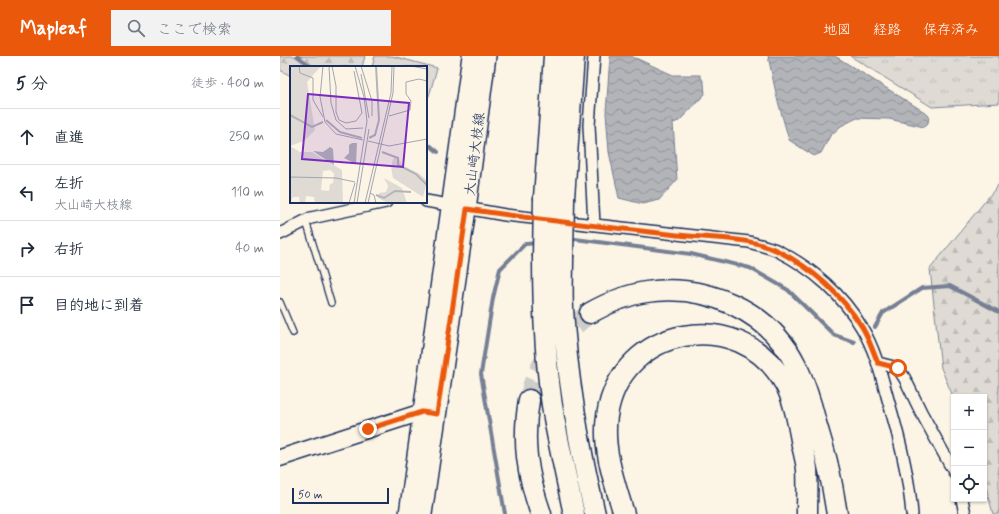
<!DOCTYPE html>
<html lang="ja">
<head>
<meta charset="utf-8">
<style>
  :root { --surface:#fff; --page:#f2f2f3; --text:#1f2937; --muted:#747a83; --line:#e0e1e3; --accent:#ea580c }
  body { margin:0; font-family:Mynerve,"Klee One",sans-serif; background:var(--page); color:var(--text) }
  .controls { position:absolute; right:12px; bottom:12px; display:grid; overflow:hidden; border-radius:0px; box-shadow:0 1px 3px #0004 }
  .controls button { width:36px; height:36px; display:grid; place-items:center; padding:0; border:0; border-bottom:1px solid var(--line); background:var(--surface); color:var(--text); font:20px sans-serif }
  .scale { position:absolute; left:12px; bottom:10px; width:97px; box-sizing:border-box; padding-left:4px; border:2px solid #1b2f5e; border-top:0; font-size:11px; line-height:14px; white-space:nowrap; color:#1b2f5e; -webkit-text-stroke:3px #fcf5e5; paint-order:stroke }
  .stop { position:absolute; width:12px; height:12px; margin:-9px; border:3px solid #ea580c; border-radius:50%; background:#fff }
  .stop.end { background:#ea580c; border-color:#fff; box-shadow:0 1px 4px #0008 }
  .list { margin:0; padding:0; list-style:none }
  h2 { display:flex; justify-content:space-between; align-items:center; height:52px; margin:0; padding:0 16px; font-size:17px }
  h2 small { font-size:13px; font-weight:400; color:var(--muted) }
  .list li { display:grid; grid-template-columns:26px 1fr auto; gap:12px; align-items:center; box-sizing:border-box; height:56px; padding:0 16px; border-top:1px solid var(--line) }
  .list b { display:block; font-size:15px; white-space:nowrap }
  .list p { margin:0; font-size:13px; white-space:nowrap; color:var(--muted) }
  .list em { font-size:13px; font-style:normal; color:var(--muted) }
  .icon { flex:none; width:22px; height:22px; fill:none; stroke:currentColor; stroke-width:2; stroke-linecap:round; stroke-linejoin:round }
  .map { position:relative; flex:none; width:719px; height:458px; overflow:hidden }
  header { display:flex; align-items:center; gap:24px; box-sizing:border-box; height:56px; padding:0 20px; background:var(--accent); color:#fff }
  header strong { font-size:19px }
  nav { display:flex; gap:22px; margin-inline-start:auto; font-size:14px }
  .search { width:280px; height:36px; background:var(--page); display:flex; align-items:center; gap:10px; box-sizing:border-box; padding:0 14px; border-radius:0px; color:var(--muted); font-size:15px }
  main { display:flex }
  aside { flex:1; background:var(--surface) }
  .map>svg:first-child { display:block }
</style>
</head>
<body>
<header>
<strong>Mapleaf</strong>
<div class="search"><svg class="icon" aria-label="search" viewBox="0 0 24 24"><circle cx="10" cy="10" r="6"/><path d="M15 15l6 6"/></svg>ここで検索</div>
<nav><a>地図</a><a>経路</a><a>保存済み</a></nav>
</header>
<main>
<aside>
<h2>5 分<small>徒歩 · 400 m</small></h2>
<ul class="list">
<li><svg class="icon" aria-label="ahead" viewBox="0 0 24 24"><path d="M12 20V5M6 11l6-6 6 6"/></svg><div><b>直進</b></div><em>250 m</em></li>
<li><svg class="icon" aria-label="left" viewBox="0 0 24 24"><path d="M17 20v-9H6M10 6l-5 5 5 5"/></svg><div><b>左折</b><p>大山崎大枝線</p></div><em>110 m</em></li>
<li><svg class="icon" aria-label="right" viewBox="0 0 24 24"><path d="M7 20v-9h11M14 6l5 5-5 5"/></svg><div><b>右折</b></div><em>40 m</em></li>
<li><svg class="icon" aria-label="arrive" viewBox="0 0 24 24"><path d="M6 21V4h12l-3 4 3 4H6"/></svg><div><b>目的地に到着</b></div></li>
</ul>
</aside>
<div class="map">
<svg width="719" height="458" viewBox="0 0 719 458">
  <defs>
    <pattern id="grass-tufts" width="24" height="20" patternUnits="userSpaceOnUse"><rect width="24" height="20" fill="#dfdbd4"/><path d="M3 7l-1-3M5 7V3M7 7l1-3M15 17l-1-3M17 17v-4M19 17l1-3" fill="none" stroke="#bfbcb8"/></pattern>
    <pattern id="forest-firs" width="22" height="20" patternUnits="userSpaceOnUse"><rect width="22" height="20" fill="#dfdbd4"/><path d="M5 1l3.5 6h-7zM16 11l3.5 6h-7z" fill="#bfbcb8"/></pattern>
    <pattern id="water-waves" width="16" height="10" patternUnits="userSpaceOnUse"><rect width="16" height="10" fill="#b2b4b8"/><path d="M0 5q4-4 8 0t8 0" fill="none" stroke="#909399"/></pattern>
  </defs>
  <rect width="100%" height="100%" fill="#fcf5e5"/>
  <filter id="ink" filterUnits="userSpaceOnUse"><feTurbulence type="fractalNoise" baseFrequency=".025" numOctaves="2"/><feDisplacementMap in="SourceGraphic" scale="8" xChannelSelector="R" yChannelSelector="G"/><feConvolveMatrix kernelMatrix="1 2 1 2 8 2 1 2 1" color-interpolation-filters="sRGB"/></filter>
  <g filter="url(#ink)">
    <path fill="url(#grass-tufts)" stroke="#7d8599" d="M570,0H719V47L652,51Z"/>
    <path fill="url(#forest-firs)" stroke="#7d8599" d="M0,0H85L82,11H11V20L0,14Z
      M719,128V458H713L704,423V341H674V343L661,312L650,213Z"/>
    <path fill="#dfdbd4" stroke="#7d8599" d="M95,0H112L157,12L149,40L146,39V11H92Z"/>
    <path fill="url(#water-waves)" stroke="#767f94" d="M330,0H351L393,19H420L424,27L425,38L399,65L393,67L397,124L379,144L363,148L339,142L329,96L326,57Z
      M488,0H555L643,55L649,60L648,67L644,71L609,63L577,62L561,70L550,80L541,97L534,100L509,84L497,42Z"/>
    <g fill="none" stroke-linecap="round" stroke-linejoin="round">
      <path stroke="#767f94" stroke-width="4" d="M17,0L32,11
        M146,89L151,90L158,96
        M289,184L295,183L411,198L470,212L508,234L554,279L574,286
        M595,271L603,257L642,232L670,230L719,256
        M225,458L201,318L213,242L220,213L245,188L258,187"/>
      <path stroke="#cfcdca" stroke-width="20" stroke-dasharray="20 10" stroke-linecap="butt" d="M249,344C251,337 252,329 255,323C266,296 287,274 310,257"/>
      <defs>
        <path id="lane" d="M26,165L51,247
          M0,246L13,277"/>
        <path id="street" d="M146,145L225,159L469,186C479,189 490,191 498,195C532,212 563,239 582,272C597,297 603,327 611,354C621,388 629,423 632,458
          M314,169L309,69L314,0
          M0,178L31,162L106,146
          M598,307L618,312L625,323L641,356L674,416
          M682,443L685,458"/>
        <path id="secondary" d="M0,402L142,356L153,358"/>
        <path id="primary" d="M128,458L191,0
          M143,458L187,153L207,0"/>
        <path id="highway" d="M264,142L274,0
          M284,142L294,0
          M263,201C263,254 265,309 274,362C280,394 287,426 294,458
          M283,201C283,219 282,236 283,253C287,323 299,390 315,458
          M310,257C328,247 346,239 366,236C425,227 489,254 516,309C525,327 531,347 536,367C540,381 545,396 548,410C552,426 554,442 557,458
          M249,344C242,386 247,418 261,458
          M344,458C335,428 322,393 327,360C340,270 460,247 505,328C515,346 518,369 522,389C524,397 526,405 527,413C528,428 527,443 527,458"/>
      </defs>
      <use href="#lane" stroke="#1b2f5e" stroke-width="8"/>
      <use href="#street" stroke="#1b2f5e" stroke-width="14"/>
      <use href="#secondary" stroke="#1b2f5e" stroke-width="19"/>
      <use href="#primary" stroke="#1b2f5e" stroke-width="20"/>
      <use href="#highway" stroke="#1b2f5e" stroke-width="23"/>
      <use href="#lane" stroke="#fcf5e5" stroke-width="5.5"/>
      <use href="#street" stroke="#fcf5e5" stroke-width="11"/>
      <use href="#secondary" stroke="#fcf5e5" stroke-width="16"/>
      <use href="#primary" stroke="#fcf5e5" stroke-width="17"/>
      <use href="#highway" stroke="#fcf5e5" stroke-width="20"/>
      <defs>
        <path id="highway-bridge" d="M263,201L264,142
          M283,201L284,142"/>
      </defs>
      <use href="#highway-bridge" stroke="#1b2f5e" stroke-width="23" stroke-linecap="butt"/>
      <use href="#highway-bridge" stroke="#fcf5e5" stroke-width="20"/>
    </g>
  </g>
  <g fill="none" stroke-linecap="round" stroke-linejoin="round" filter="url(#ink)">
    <path stroke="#ea580c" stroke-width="5" d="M88,373L142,356L157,358L187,153C257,164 327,171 397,179C428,182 470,181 498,195C532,212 562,239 582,271C589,282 593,296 598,307L618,312"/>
  </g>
  <g text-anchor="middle" stroke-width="3" stroke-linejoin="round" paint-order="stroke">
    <g font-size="14" fill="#1b2f5e" stroke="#fcf5e5">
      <text transform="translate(194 98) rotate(-83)" y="5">大山崎大枝線</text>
    </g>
  </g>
  <g transform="translate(10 10)">
    <rect width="137" height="137" fill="#fcf5e5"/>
    <path d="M0,80L10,86H22L52,104L53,137H25L24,131L16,130L15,137H10L9,131H3L0,137ZM40,104L44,107L43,117L40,118L39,125L31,124L33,105ZM94,112L112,122L117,137H98L88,132L89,127L96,126L98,120Z" fill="#dfdbd4" fill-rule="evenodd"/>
    <path d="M0,0H31L17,16L25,64L14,75L0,80ZM108,90L112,99L130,108L137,115L133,131L103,112L101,101L103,93Z" fill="#dfdbd4"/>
    <path d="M62,77H67L66,98L54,92L59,87V79ZM40,81L43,83L44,99L23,85L33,86Z" fill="#b2b4b8"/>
    <path fill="none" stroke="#b2b4b8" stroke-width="2" d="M0,49L22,61L33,56M36,54L50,66L72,72M79,72L85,69L89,54L86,0M92,86L108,92V99L126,108L137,119M86,129L94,132L105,125L121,126"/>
    <path fill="none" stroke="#a2a6af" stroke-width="1" d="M9,0L10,7L23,12V34L33,51M33,0L30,31L35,56L46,68L73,74M39,0L41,37L46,54L56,63L73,62M42,0L46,20V46L49,54L56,57L66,55L72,47L64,5M71,0L82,35V50M121,0L137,3M71,8L79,52M99,50L120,44L121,35L116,28V16L129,13L137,15M78,75L99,80L137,73M0,111L46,112L65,116M80,127L84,129L86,137M59,137L65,117M64,137L77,55L74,31L65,0M67,137L79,63M75,137L101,27L102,0M78,137L103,27L104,0"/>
    <path fill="#7b2cbf" fill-opacity="0.15" stroke="#7b2cbf" stroke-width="2" d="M18,28L119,37L113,101L12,93Z"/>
    <rect width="137" height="137" fill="none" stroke="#1b2f5e" stroke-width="2"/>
  </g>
</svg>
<div class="controls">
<button>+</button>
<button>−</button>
<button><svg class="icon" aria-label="locate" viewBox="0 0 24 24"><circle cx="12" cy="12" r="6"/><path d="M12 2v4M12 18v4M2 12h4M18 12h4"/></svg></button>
</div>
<div class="scale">50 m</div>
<div class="stop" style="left:618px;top:312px"></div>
<div class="stop end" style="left:88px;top:373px"></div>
</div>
</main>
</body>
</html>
